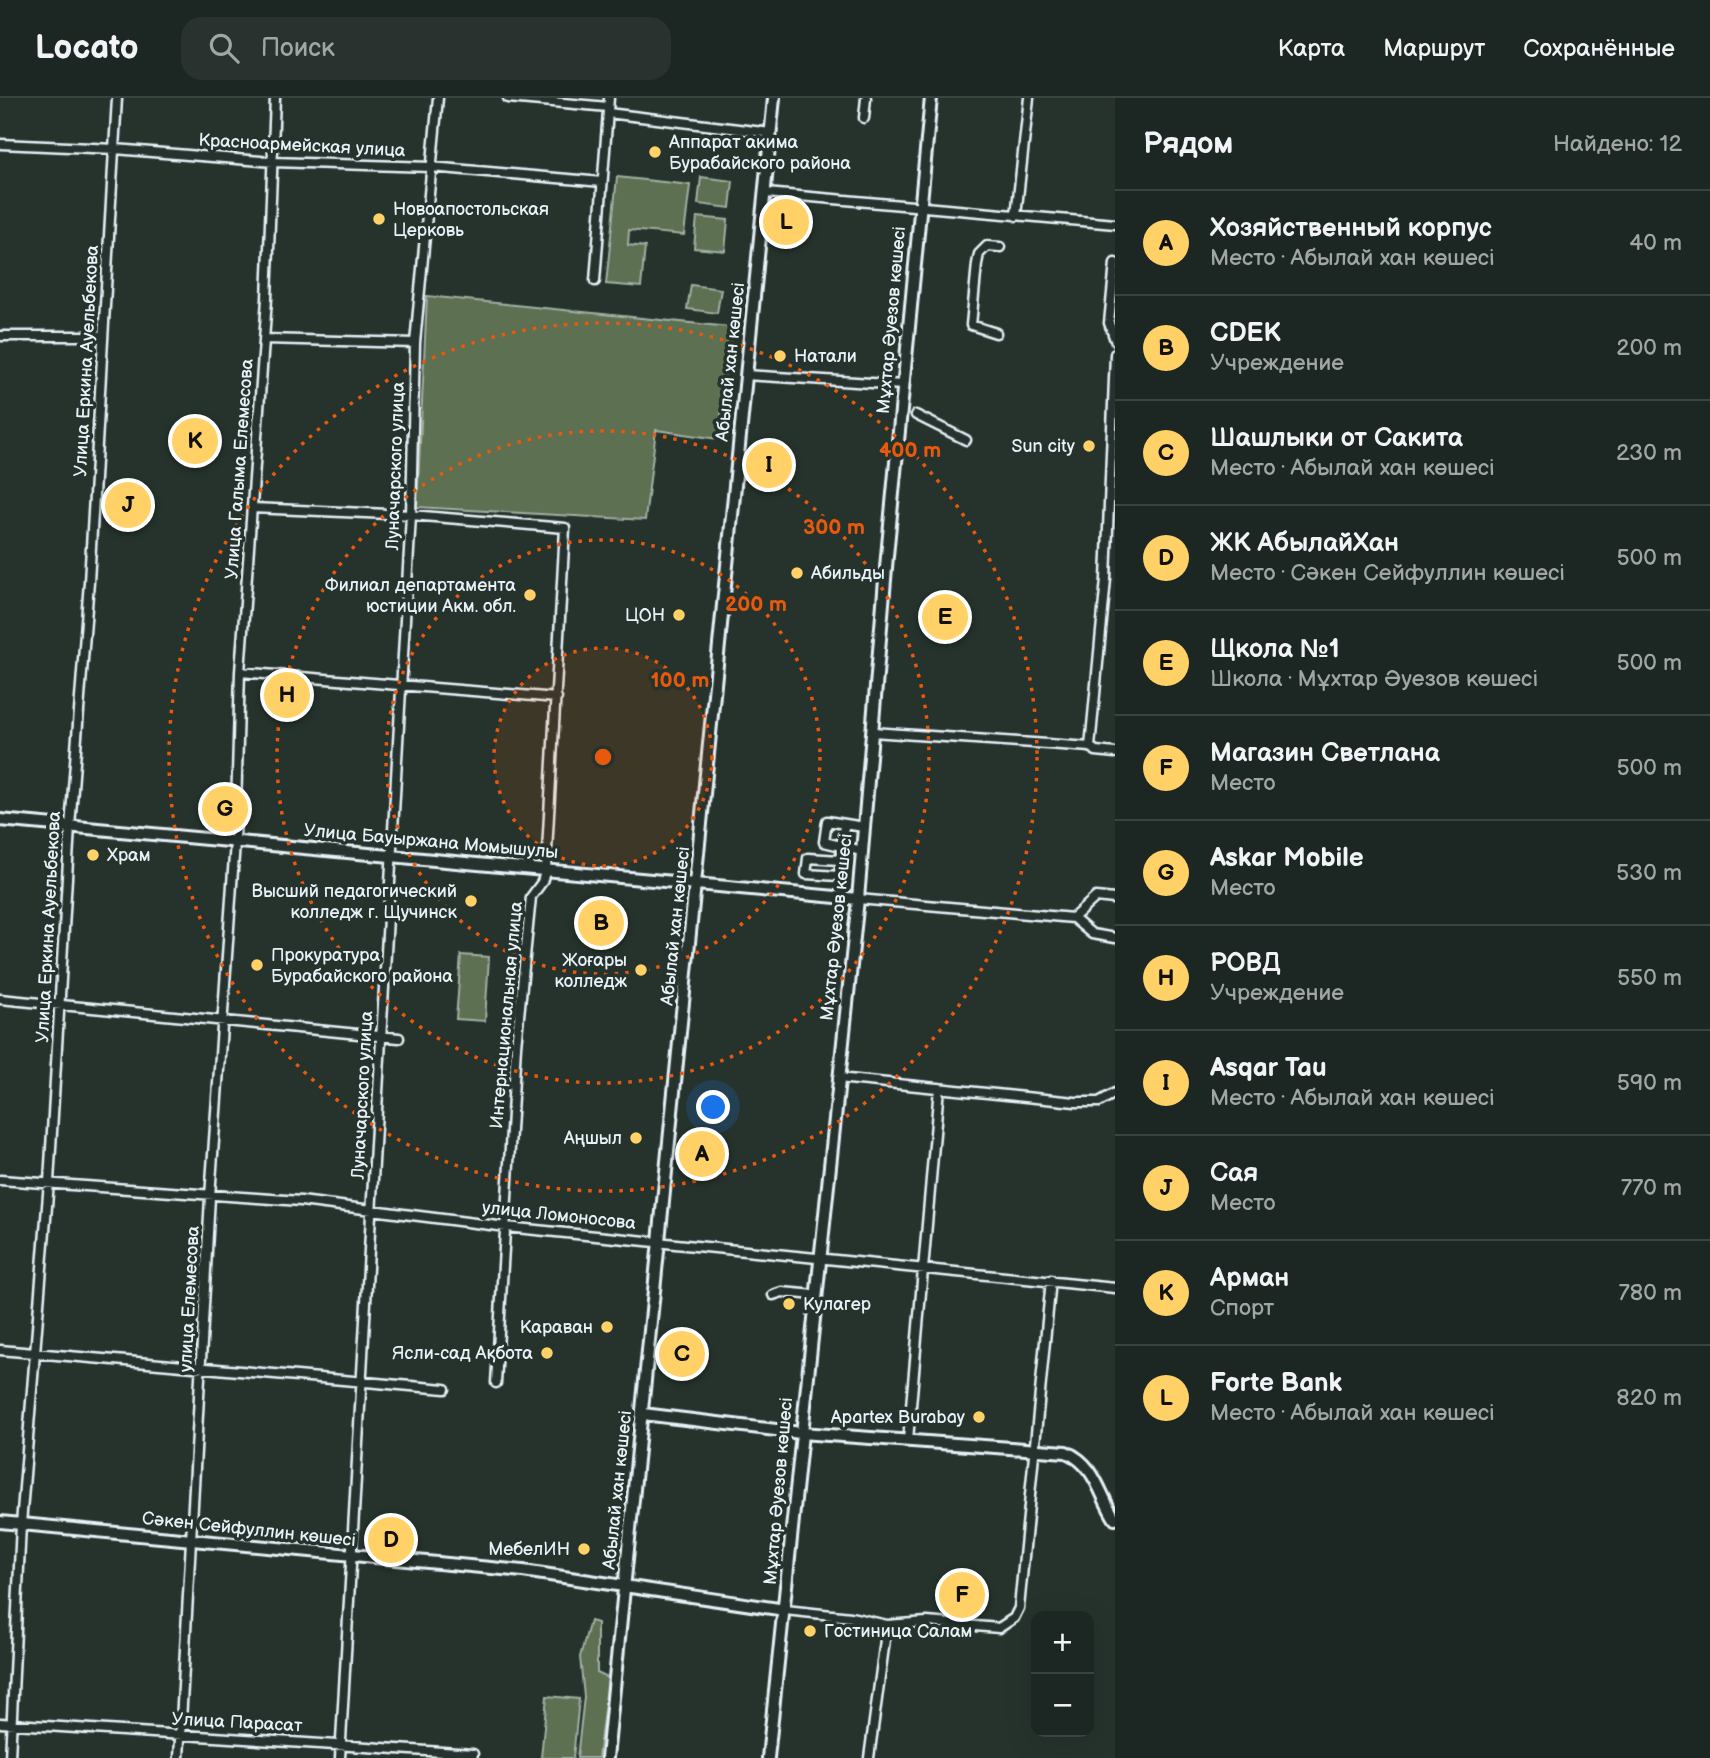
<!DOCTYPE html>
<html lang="ru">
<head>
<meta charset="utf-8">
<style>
  :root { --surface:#1c2622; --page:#29322f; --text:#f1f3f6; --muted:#a0a5a5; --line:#3a4340; --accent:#ffd166 }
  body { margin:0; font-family:"Balsamiq Sans",sans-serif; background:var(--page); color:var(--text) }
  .controls { position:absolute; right:21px; bottom:21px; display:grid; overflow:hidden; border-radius:14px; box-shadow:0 7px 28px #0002 }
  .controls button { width:63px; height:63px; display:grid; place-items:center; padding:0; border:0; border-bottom:2px solid var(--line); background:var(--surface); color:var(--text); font:35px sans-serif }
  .you { position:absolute; left:714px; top:1010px; width:24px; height:24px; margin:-18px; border:5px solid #fff; border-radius:50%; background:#1a73e8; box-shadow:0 0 0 10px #1a73e833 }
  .badge { display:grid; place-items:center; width:46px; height:46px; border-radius:50%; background:var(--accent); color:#111; font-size:23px; font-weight:700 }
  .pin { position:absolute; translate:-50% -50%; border:4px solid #fff; box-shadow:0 2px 7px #0006 }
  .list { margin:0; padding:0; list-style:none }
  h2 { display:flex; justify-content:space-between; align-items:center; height:91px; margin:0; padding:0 28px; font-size:30px }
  h2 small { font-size:23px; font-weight:400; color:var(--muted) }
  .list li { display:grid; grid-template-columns:46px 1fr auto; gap:21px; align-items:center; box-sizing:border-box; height:105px; padding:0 28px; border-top:2px solid var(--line) }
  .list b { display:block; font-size:26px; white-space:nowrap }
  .list p { margin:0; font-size:23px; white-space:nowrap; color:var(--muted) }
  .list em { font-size:23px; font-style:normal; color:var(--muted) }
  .icon { flex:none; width:38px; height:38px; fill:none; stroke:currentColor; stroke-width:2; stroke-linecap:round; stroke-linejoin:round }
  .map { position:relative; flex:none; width:1115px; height:1660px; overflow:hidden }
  header { display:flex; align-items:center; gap:42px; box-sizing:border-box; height:98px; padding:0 35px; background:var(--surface); border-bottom:2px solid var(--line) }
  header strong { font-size:33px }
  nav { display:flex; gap:38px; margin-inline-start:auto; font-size:24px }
  .search { width:490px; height:63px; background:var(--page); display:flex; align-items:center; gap:18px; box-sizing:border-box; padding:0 24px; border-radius:21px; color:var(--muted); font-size:26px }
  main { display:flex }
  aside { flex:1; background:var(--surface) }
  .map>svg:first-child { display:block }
</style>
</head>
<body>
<header>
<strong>Locato</strong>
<div class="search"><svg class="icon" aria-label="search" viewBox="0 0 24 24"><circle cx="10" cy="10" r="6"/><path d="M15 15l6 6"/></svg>Поиск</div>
<nav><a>Карта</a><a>Маршрут</a><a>Сохранённые</a></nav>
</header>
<main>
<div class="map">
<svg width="1115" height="1660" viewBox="0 0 1115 1660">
  <rect width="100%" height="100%" fill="#26332d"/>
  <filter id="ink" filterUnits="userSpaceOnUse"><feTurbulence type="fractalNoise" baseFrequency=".0143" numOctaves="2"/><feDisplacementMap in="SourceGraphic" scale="14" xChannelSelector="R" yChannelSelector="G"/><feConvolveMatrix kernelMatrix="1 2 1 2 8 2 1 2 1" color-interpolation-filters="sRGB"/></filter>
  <g filter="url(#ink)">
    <path fill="#5d6f51" stroke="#a2b0a4" stroke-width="2" d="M617,79L690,87L684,137L629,132L628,147L645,149L641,189L606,186Z
      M701,79L733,83L730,110L698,106Z
      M697,119L728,122L725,153L694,150Z
      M691,187L721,191L717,215L687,211Z
      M427,198L729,229L719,341L656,332L645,422L417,409Z
      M461,857L489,859L485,923L456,921Z
      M590,1523L597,1525V1575L608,1580L598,1660H577L584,1599L580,1559Z
      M547,1598L579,1601L573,1660H541Z"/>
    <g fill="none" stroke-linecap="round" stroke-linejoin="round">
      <defs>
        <path id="street" d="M508,0L608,9
          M608,15L771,35
          M864,20L866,0
          M0,46L115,51L273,64L431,69L602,84
          M766,95L1115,126
          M1016,118L1029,0
          M1115,165L1109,225L1115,242
          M595,183L609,0
          M996,235L971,227L977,166L979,156L987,148L1000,149
          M0,238H102
          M264,241L415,245
          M746,277L903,287
          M916,317L966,342
          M252,410L411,417L565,430L546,771L542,784L531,799L516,948L496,1285
          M240,574L557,600
          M872,634L1090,649L1096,653L1115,655
          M1090,649L1106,481L1115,256
          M862,753L842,748L840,762L808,760L806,776L839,778L844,726L864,729C852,727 839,725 827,723L824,744L862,753
          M858,801L1073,820L1092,836L1115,840
          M1073,820L1096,799L1114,801
          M0,901L399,940
          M838,980L1075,1004H1099L1115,995
          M0,1082L301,1103L506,1129L1115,1190
          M773,1197L782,1194L815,1197
          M0,1252L445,1291
          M908,1342L939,990
          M785,1512L851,1519L887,1527L927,1524L999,1530L1014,1520L1019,1510L1051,1182
          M0,1625L473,1656L472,1660
          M10,1660L21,1426L49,1084L70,729L89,484L117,0
          M179,1660L210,1099L235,744L240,574L267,201L275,0
          M340,1660L411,417L415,245L438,0
          M869,1660L887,1527"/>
        <path id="secondary" d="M0,722L858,801
          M643,1316L801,1335L1066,1354C1096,1367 1099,1396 1115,1421
          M0,1424L523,1473L785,1512
          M607,1660L774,0
          M768,1660L858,801L887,458L931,0"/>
      </defs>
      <use href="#street" stroke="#e8f1f8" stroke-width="13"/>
      <use href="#secondary" stroke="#e8f1f8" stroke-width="16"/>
      <use href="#street" stroke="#26332d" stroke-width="8"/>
      <use href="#secondary" stroke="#26332d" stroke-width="10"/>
    </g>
  </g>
  <circle cx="603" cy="659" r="109" fill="#e8590c" fill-opacity=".12"/>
  <g fill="none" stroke="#e8590c" stroke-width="3.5" stroke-dasharray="3.5 7">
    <circle cx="603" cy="659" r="109"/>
    <circle cx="603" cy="659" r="217"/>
    <circle cx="603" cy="659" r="326"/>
    <circle cx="603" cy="659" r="434"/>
  </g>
  <g fill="#ffd166" stroke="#26332d" stroke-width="2.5">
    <circle cx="655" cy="54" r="7"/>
    <circle cx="379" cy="121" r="7"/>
    <circle cx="780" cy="258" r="7"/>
    <circle cx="1089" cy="348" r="7"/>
    <circle cx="797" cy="475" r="7"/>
    <circle cx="530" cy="497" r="7"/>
    <circle cx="679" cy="517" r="7"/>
    <circle cx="93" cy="757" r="7"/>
    <circle cx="471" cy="803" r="7"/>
    <circle cx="257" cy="867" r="7"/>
    <circle cx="641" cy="872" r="7"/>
    <circle cx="636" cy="1040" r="7"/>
    <circle cx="789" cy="1206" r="7"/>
    <circle cx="607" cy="1229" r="7"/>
    <circle cx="547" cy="1255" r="7"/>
    <circle cx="979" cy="1319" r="7"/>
    <circle cx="584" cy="1451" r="7"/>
    <circle cx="810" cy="1533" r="7"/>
  </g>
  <g text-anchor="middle" stroke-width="7" stroke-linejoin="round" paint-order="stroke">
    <g font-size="18" fill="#e8f1f8" stroke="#26332d" text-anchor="end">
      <text x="669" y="50" text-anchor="start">Аппарат акима<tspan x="669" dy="21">Бурабайского района</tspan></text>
      <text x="393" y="117" text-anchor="start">Новоапостольская<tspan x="393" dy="21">Церковь</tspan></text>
      <text x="794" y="264" text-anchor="start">Натали</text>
      <text x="1075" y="354">Sun city</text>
      <text x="811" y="481" text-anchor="start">Абильды</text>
      <text x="516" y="493">Филиал департамента<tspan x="516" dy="21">юстиции Акм. обл.</tspan></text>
      <text x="665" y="523">ЦОН</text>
      <text x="107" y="763" text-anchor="start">Храм</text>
      <text x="457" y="799">Высший педагогический<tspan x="457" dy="21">колледж г. Щучинск</tspan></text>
      <text x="271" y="863" text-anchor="start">Прокуратура<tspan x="271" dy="21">Бурабайского района</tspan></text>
      <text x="627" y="868">Жоғары<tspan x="627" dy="21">колледж</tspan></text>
      <text x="622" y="1046">Аңшыл</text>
      <text x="803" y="1212" text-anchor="start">Кулагер</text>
      <text x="593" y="1235">Караван</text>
      <text x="533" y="1261">Ясли-сад Ақбота</text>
      <text x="965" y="1325">Apartex Burabay</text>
      <text x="570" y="1457">МебелИН</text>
      <text x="824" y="1539" text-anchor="start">Гостиница Салам</text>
    </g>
    <g font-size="18" fill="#e8f1f8" stroke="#26332d">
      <text transform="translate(302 47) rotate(3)" y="6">Красноармейская улица</text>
      <text transform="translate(891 222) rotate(-85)" y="6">Мұхтар Әуезов көшесі</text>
      <text transform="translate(86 263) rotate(-87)" y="6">Улица Еркина Ауельбекова</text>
      <text transform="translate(730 264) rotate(-84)" y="6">Абылай хан көшесі</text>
      <text transform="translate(395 368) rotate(-88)" y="6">Луначарского улица</text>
      <text transform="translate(239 371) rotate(-86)" y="6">Улица Галыма Елемесова</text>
      <text transform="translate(431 743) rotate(5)" y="6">Улица Бауыржана Момышулы</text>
      <text transform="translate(675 828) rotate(-84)" y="6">Абылай хан көшесі</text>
      <text transform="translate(48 829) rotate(-87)" y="6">Улица Еркина Ауельбекова</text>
      <text transform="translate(836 829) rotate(-84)" y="6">Мұхтар Әуезов көшесі</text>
      <text transform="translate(506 917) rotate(-85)" y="6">Интернациональная улица</text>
      <text transform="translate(362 997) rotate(-87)" y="6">Луначарского улица</text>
      <text transform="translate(559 1117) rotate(6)" y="6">улица Ломоносова</text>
      <text transform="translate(189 1201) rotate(-87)" y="6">улица Елемесова</text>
      <text transform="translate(617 1392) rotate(-84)" y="6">Абылай хан көшесі</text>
      <text transform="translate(778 1393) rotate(-85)" y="6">Мұхтар Әуезов көшесі</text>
      <text transform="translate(249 1431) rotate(6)" y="6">Сәкен Сейфуллин көшесі</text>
      <text transform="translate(237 1624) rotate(3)" y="6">Улица Парасат</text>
    </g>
  </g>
  <circle cx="603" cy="659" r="10" fill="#e8590c" stroke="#26332d" stroke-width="3.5"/>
  <g font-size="21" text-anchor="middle" font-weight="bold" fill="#e8590c" stroke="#26332d" stroke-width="7" stroke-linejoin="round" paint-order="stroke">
    <text x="910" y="359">400 m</text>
    <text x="834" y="436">300 m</text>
    <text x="756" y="513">200 m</text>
    <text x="680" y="589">100 m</text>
  </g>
</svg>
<div class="controls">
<button>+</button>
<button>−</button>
</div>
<div class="you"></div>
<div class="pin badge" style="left:702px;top:1056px">A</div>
<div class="pin badge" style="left:601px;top:825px">B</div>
<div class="pin badge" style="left:682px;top:1256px">C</div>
<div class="pin badge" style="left:391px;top:1442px">D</div>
<div class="pin badge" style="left:945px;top:519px">E</div>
<div class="pin badge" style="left:962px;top:1497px">F</div>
<div class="pin badge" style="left:225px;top:711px">G</div>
<div class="pin badge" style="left:287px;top:597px">H</div>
<div class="pin badge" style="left:769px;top:367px">I</div>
<div class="pin badge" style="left:128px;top:407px">J</div>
<div class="pin badge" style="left:195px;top:343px">K</div>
<div class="pin badge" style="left:786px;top:124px">L</div>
</div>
<aside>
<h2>Рядом<small>Найдено: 12</small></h2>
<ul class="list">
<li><span class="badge">A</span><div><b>Хозяйственный корпус</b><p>Место · Абылай хан көшесі</p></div><em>40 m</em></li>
<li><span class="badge">B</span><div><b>CDEK</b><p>Учреждение</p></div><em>200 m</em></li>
<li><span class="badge">C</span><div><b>Шашлыки от Сакита</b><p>Место · Абылай хан көшесі</p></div><em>230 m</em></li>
<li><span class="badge">D</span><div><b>ЖК АбылайХан</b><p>Место · Сәкен Сейфуллин көшесі</p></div><em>500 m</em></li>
<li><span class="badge">E</span><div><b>Щкола №1</b><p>Школа · Мұхтар Әуезов көшесі</p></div><em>500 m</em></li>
<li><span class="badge">F</span><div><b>Магазин Светлана</b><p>Место</p></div><em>500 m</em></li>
<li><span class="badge">G</span><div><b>Askar Mobile</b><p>Место</p></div><em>530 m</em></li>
<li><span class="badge">H</span><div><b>РОВД</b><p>Учреждение</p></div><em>550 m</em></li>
<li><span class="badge">I</span><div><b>Asqar Tau</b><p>Место · Абылай хан көшесі</p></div><em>590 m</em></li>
<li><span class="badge">J</span><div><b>Сая</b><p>Место</p></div><em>770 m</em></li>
<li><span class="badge">K</span><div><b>Арман</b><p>Спорт</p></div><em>780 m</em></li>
<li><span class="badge">L</span><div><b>Forte Bank</b><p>Место · Абылай хан көшесі</p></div><em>820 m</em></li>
</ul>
</aside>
</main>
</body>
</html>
